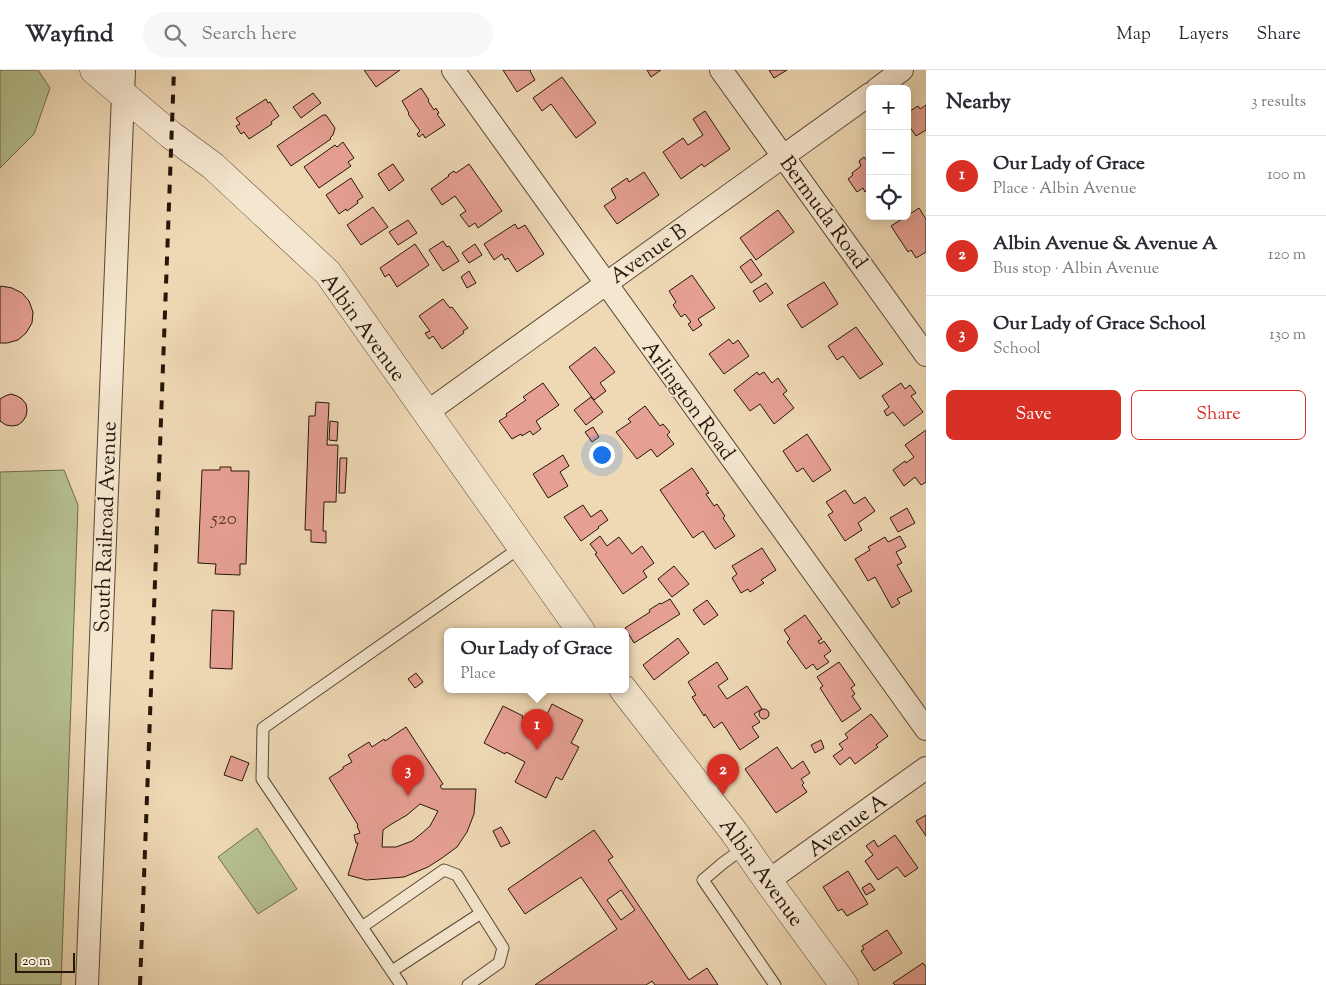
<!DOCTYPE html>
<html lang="en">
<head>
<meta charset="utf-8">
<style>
  :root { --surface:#fff; --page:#f7f7f7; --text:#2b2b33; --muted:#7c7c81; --line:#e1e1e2; --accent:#d93025 }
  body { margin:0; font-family:"Sorts Mill Goudy",serif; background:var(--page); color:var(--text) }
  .controls { position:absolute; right:15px; top:15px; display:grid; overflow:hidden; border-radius:8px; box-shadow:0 2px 12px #0003 }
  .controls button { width:45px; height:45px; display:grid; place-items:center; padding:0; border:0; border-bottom:1px solid var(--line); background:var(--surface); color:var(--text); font:25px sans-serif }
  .scale { position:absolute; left:15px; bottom:12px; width:60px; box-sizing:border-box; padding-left:5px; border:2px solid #26160a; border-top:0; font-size:14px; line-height:18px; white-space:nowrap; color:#26160a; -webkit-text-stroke:4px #f5e6cf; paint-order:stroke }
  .you { position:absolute; left:601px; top:384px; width:18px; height:18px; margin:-12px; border:4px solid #fff; border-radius:50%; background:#1a73e8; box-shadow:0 0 0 8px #1a73e833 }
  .badge { display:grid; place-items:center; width:32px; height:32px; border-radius:50%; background:var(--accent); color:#fff; font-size:16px; font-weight:700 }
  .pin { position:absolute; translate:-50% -41px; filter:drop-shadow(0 1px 2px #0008) }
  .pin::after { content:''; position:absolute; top:26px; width:18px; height:15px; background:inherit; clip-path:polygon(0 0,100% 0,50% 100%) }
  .popup { position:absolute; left:444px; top:558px; width:185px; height:65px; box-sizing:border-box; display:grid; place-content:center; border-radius:8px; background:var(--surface); filter:drop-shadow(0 1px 4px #0005); font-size:16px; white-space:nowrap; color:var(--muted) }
  .popup b { font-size:19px; color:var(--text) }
  .popup::after { content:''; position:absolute; left:50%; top:100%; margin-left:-10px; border:10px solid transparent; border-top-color:var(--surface) }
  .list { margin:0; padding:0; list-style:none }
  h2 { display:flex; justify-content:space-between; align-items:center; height:65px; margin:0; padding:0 20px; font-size:21px }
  h2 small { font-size:16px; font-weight:400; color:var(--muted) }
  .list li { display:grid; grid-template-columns:32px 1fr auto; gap:15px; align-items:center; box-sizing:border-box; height:80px; padding:0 20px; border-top:1px solid var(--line) }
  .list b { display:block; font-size:19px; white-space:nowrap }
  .list p { margin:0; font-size:16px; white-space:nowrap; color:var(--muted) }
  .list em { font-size:16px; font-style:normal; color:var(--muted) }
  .actions { display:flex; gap:10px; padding:15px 20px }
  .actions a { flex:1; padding:11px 0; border:1px solid var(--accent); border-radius:8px; text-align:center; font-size:18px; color:var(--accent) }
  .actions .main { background:var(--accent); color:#fff }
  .icon { flex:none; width:28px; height:28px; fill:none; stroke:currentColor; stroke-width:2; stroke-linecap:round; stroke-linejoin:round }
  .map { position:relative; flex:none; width:926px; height:915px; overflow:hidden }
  header { display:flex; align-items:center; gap:30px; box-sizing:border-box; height:70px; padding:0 25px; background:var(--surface); border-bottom:1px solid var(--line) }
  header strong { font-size:24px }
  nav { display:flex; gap:28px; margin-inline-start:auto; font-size:18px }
  .search { width:350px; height:45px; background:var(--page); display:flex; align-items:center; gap:12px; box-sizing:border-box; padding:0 18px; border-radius:28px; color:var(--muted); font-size:19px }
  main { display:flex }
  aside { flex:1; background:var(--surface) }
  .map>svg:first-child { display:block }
</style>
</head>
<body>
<header>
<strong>Wayfind</strong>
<div class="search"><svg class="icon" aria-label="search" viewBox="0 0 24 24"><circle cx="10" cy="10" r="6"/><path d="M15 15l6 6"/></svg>Search here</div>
<nav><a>Map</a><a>Layers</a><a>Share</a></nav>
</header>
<main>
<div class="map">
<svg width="926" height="915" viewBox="0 0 926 915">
  <rect width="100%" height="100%" fill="#efd9b5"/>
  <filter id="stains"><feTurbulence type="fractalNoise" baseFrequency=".004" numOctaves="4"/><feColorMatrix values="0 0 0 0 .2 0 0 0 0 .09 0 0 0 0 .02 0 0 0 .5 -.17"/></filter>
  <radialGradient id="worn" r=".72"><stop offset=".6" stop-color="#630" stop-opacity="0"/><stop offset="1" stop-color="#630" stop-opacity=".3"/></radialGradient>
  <path fill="#b6c090" stroke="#6e6b4d" d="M0,0H38L50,18L34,64L0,98Z
    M64,400L78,435L61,915H0V402Z
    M257,758L297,819L258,844L218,787Z"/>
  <path fill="#e6a093" stroke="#26160a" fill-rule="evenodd" d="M364,0H400L376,17Z
    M503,0H531L530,1L535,10L517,22Z
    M647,0H661L651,7Z
    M769,0H787L774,8Z
    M562,7L596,53L576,68L551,34L542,41L533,28Z
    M421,18L429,30L428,31L434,40L436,38L439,43L437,44L445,55L425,68L423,64L419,67L417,64L420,61L408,44L409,43L402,31Z
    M313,23L321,33L301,48L293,37Z
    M266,29L268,33L270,32L279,46L271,52L272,54L249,69L244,62L241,64L236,56L240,54L236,48Z
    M926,35V60L916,66L907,53V43L918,36L920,39Z
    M705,41L730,79L704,97L702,94L681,109L663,82L683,68L688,75L703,65L693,49Z
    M323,45H326L335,58L333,65L330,68L331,69L291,96L277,76Z
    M343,72L354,88L348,92L351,96L319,118L304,97L335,75L337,77Z
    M864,87L867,91L870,90V118L865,122L863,118L857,122L848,109L853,105L852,103L861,96L859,91Z
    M393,94L404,110L389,121L378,104Z
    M469,94L502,141L478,158L475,153L469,157L460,145L466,141L455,126L442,135L431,119L449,106L448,105L454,101L456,103Z
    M644,102L659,125L617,154L604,136L616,128L611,119L627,108L629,112Z
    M351,108L363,127L357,131L358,133L347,141L346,139L339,144L326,125Z
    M373,137L388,157L361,175L347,155Z
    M919,138L926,149V182L916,188L911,180L908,182L891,156Z
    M778,140L794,162L756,190L740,168Z
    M408,150L417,163L398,175L389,162Z
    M515,154L518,159L525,155L544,184L517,202L508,188L505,190L502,184L494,190L484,174Z
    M443,171L447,177L449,176L459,191L443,201L429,180Z
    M415,174L429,195L397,217L389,204L385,207L380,198Z
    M475,174L482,185L469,193L462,183Z
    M751,189L762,205L751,213L740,197Z
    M469,201L476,213L467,218L461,207Z
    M692,205L715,238L698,249L702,255L693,261L688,254L691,252L685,244L681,247L673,235L676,232L669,221Z
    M824,212L838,234L802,258L787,235Z
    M766,213L773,223L760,232L753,221Z
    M1,216L12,218L22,223L29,231L33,242L32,253L26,263L18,270L7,273H0V217Z
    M443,229L450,238L452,237L468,258L463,261L464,263L442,279L433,266L429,269L425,263L430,261L419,246Z
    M856,257L883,294L860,309L843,286L837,290L828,276Z
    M729,269L733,274L738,270L749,286L724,304L709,284Z
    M595,277L615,302L600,313L606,321L594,330L569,297Z
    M757,302L759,305L764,302L772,313L778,308L787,321L783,324L794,338L774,354L760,334L750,341L734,320Z
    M543,313L559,335L536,351L541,359L533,365L530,361L522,366L521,364L512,369L499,351L507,346L506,344L526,330L523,327Z
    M901,313L905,319L910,315L916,323L911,326L923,342L904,356L893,342L887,346L884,341L889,337L882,326Z
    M11,324L17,326L22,329L26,334L27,340L26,346L23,351L18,355L12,356L6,355L0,351V329L5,326Z
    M591,327L603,342L586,355L574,340Z
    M316,332L329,333L327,375H338L336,432H324L323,461H326V473L311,472V460H305L309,346H315Z
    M645,336L660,356L663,354L670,362L667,365L674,374L657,387L651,379L637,389L616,362L631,352L628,349Z
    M330,351L338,352L337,371L329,370Z
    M593,357L599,367L592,372L585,362Z
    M926,360V412L921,415L915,407L904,416L893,400L905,391L906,393L914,387L905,375Z
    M807,364L831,400L813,412L803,398L797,402L783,381Z
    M563,385L569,396L560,402L568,416L548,428L533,404Z
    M340,388H347L345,423H339Z
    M220,397H231V401H249L246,494H240V505L215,504L216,494L198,493L202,400H220Z
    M692,398L709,423L706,424L714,436L717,434L725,446L723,448L735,466L715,479L703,461L693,468L660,420Z
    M845,420L854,434L865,427L875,441L858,453L862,460L845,471L828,445L833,442L826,432Z
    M583,435L591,447L601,440L608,450L598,457L599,458L581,471L564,447Z
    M907,438L915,453L898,462L890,448Z
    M600,466L607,476L619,467L632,484L642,476L654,493L643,501L647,507L623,524L595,484L597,483L590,474Z
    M900,466L906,477L896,482L902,493L897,495L912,521L897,529L900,533L892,538L875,507L868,511L855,489L870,480L868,477L885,467L888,472Z
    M762,478L776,500L761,510L764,513L750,522L748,519L741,523L732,508L737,504L732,496Z
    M674,496L689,514L672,527L658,509Z
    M670,529L680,544L634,573L625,558L650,542L649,540L660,533L661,534Z
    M707,530L718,545L704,555L693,540Z
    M212,540L234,541L232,599L210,598Z
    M805,545L822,569L818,571L820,574L824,571L831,581L824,586L829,592L817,600L813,594L806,599L787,572L790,569L784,560Z
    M678,568L689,583L654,610L643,595Z
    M717,592L728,609L718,616L727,629L747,616L762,639L754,644L760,652L752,657L759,667L740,680L722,652L714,658L705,644L704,646L692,627L696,625L688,612Z
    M839,592L855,615L851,618L855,624L852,626L861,639L842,652L820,618L823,616L817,607Z
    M416,603L423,612L415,618L408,609Z
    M552,634L583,650L571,673L579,677L562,710L556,707L546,728L515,712L525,692L506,682L505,684L484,673L503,636L523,646L522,648L541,657Z
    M759 644a5 5 0 1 1 10 0a5 5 0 1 1-10 0Z
    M871,644L888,666L876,675L878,677L855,694L850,687L840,695L833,686L843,679L839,674L848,668L845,664Z
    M406,657L443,714L440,716L442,719H476L474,744L467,762L457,777L442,788L428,797L404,807L366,810L348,805L358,773H356L354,765L360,763L357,756L358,755L329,708L343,699V697L352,692L348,685L369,672L372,677L384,669L385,671ZM420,734L438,741L430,756L421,764L412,771L396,777H382L383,760L390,755L407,745Z
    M821,670L824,678L815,683L811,675Z
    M777,677L792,699L803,691L810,703L801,709L804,713L802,715L807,722L776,743L745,699Z
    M231,686L249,693L242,711L224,705Z
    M926,745V766L916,751Z
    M501,757L510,773L501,777L493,761Z
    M594,760L613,787L608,790L689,910L707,898L718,915H655L652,911L646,915H535L617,859L581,807L525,844L508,819ZM621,820L635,840L621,850L607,830Z
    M895,765L918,798L905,807L897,797L878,810L865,791L873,785L866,776L874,770L878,777Z
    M848,801L868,834L847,846L842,839L838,841L823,817Z
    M870,813L875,820L866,825L862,818Z
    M887,860L902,883L874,901L861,881L864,879L862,876Z
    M923,893L926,897V915H895L893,913Z"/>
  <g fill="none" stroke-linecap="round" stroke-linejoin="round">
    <defs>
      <path id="service" d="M745,777L723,793L703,810L775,915
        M362,857L444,800L457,805L503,878L499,893L468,915
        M392,901L481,843
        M401,915L262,709L263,658L521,477"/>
      <path id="minor" d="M453,0L926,659
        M721,0L926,285
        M877,19L902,0
        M426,343L870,24
        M768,811L926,698
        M87,915L124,0"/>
      <path id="tertiary" d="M94,0L171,65L213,96L328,203L581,561
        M623,619L734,762L768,811L844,915"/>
    </defs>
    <use href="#service" stroke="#584735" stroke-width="13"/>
    <use href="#minor" stroke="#584735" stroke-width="24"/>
    <use href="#tertiary" stroke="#584735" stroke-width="29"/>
    <use href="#service" stroke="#f5e6cf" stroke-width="11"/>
    <use href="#minor" stroke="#f5e6cf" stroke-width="22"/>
    <use href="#tertiary" stroke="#f5e6cf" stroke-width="28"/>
    <path stroke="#26160a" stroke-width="4" stroke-dasharray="9 9" stroke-linecap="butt" d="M140,915L174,0"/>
  </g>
  <g text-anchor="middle" stroke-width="4" stroke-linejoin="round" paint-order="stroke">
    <g font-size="19" fill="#56382c">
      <text x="224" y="454">520</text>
    </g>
    <g font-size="21" fill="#26160a" stroke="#f5e6cf">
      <text transform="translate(824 142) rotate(54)" y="7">Bermuda Road</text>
      <text transform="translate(648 183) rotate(-35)" y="7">Avenue B</text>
      <text transform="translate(364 257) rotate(54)" y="7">Albin Avenue</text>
      <text transform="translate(689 330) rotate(54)" y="7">Arlington Road</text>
      <text transform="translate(105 457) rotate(-88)" y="7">South Railroad Avenue</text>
      <text transform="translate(847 755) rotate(-36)" y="7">Avenue A</text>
      <text transform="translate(762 802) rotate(54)" y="7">Albin Avenue</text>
    </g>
  </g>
  <rect width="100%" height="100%" filter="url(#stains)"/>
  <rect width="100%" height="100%" fill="url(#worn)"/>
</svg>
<div class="controls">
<button>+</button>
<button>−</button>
<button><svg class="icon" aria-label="locate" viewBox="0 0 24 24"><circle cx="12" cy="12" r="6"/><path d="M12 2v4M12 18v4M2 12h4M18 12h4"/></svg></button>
</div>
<div class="scale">20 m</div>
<div class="you"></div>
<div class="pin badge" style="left:537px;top:680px">1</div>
<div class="popup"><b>Our Lady of Grace</b>Place</div>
<div class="pin badge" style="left:723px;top:725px">2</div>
<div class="pin badge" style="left:408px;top:726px">3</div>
</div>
<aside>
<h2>Nearby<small>3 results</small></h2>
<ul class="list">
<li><span class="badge">1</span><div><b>Our Lady of Grace</b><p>Place · Albin Avenue</p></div><em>100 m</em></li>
<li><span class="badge">2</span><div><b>Albin Avenue &amp; Avenue A</b><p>Bus stop · Albin Avenue</p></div><em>120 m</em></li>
<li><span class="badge">3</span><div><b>Our Lady of Grace School</b><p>School</p></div><em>130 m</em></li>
</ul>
<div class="actions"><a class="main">Save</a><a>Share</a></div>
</aside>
</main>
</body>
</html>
